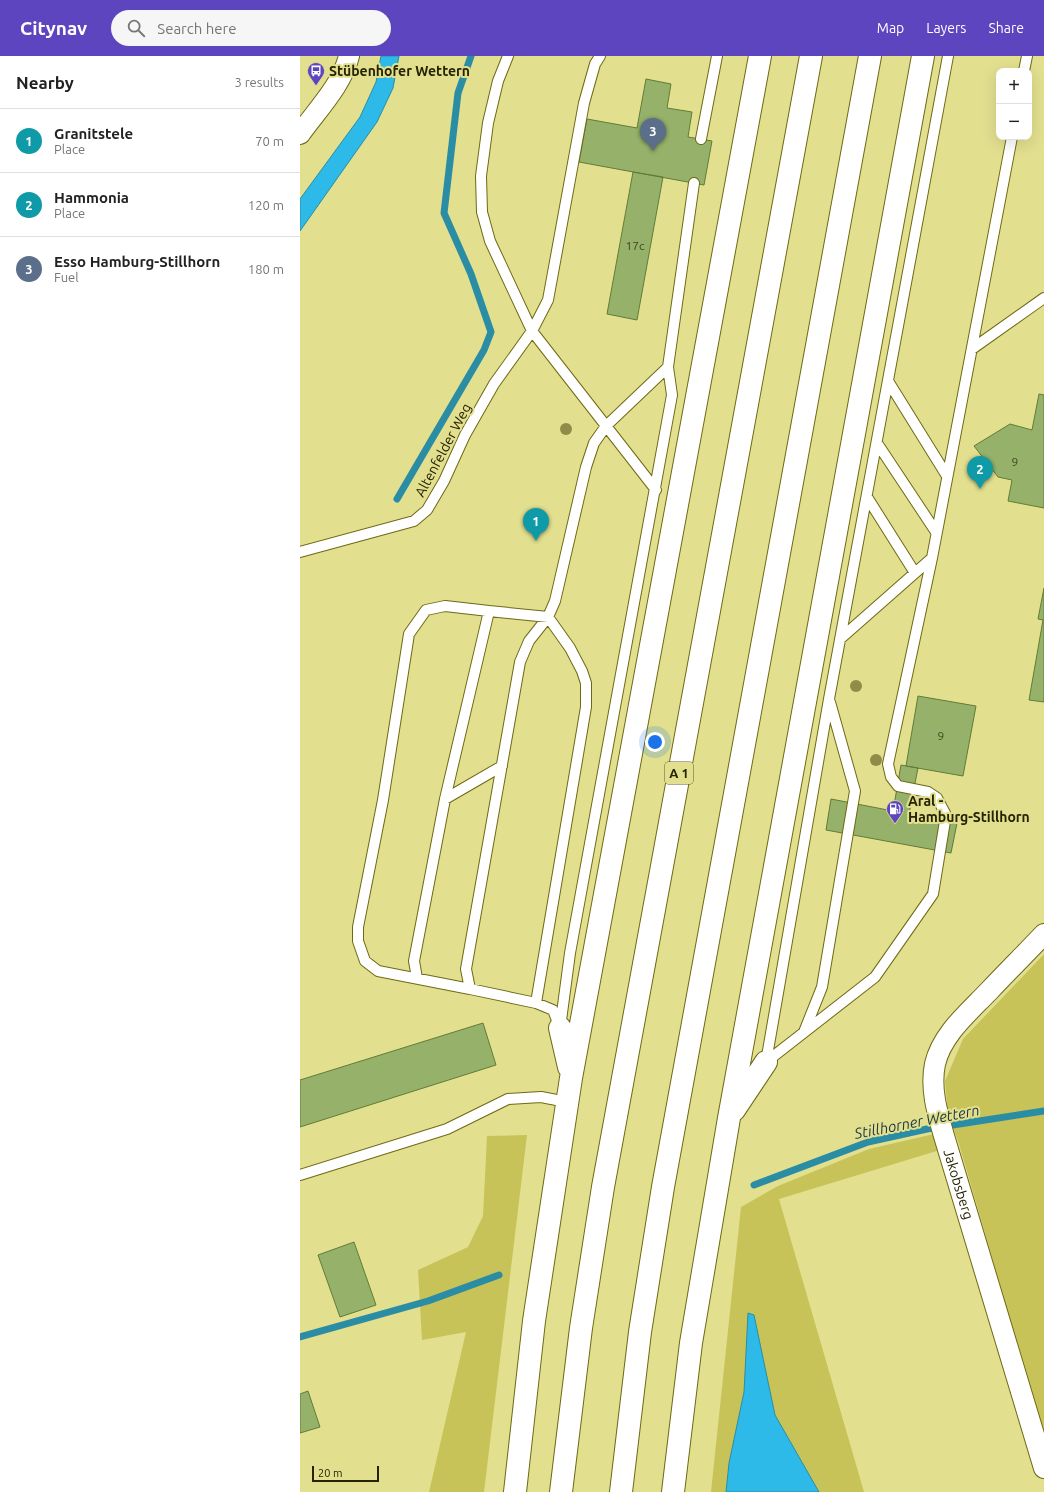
<!DOCTYPE html>
<html lang="en">
<head>
<meta charset="utf-8">
<style>
  :root { --surface:#fff; --page:#f6f6f6; --text:#222; --muted:#767676; --line:#e0e0e0; --accent:#5c45be }
  body { margin:0; font-family:Ubuntu,sans-serif; background:var(--page); color:var(--text) }
  .controls { position:absolute; right:12px; top:12px; display:grid; overflow:hidden; border-radius:8px; box-shadow:0 4px 16px #0002 }
  .controls button { width:36px; height:36px; display:grid; place-items:center; padding:0; border:0; border-bottom:1px solid var(--line); background:var(--surface); color:var(--text); font:20px sans-serif }
  .scale { position:absolute; left:12px; bottom:10px; width:67px; box-sizing:border-box; padding-left:4px; border:2px solid #252302; border-top:0; font-size:11px; line-height:14px; white-space:nowrap; color:#252302; -webkit-text-stroke:3px #e2df8f; paint-order:stroke }
  .you { position:absolute; left:355px; top:686px; width:14px; height:14px; margin:-10px; border:3px solid #fff; border-radius:50%; background:#1a73e8; box-shadow:0 0 0 6px #1a73e833 }
  .badge { display:grid; place-items:center; width:26px; height:26px; border-radius:50%; background:var(--accent); color:#fff; font-size:13px; font-weight:700 }
  .pin { position:absolute; translate:-50% -33px; filter:drop-shadow(0 1px 2px #0008) }
  .pin::after { content:''; position:absolute; top:21px; width:14px; height:12px; background:inherit; clip-path:polygon(0 0,100% 0,50% 100%) }
  .list { margin:0; padding:0; list-style:none }
  h2 { display:flex; justify-content:space-between; align-items:center; height:52px; margin:0; padding:0 16px; font-size:17px }
  h2 small { font-size:13px; font-weight:400; color:var(--muted) }
  .list li { display:grid; grid-template-columns:26px 1fr auto; gap:12px; align-items:center; box-sizing:border-box; height:64px; padding:0 16px; border-top:1px solid var(--line) }
  .list b { display:block; font-size:15px; white-space:nowrap }
  .list p { margin:0; font-size:13px; white-space:nowrap; color:var(--muted) }
  .list em { font-size:13px; font-style:normal; color:var(--muted) }
  .icon { flex:none; width:22px; height:22px; fill:none; stroke:currentColor; stroke-width:2; stroke-linecap:round; stroke-linejoin:round }
  .map { position:relative; flex:none; width:744px; height:1436px; overflow:hidden }
  header { display:flex; align-items:center; gap:24px; box-sizing:border-box; height:56px; padding:0 20px; background:var(--accent); color:#fff }
  header strong { font-size:19px }
  nav { display:flex; gap:22px; margin-inline-start:auto; font-size:14px }
  .search { width:280px; height:36px; background:var(--page); display:flex; align-items:center; gap:10px; box-sizing:border-box; padding:0 14px; border-radius:22px; color:var(--muted); font-size:15px }
  main { display:flex }
  aside { flex:1; background:var(--surface) }
  .map>svg:first-child { display:block }
</style>
</head>
<body>
<header>
<strong>Citynav</strong>
<div class="search"><svg class="icon" aria-label="search" viewBox="0 0 24 24"><circle cx="10" cy="10" r="6"/><path d="M15 15l6 6"/></svg>Search here</div>
<nav><a>Map</a><a>Layers</a><a>Share</a></nav>
</header>
<main>
<aside>
<h2>Nearby<small>3 results</small></h2>
<ul class="list">
<li><span class="badge" style="background:#0f9aa8">1</span><div><b>Granitstele</b><p>Place</p></div><em>70 m</em></li>
<li><span class="badge" style="background:#0f9aa8">2</span><div><b>Hammonia</b><p>Place</p></div><em>120 m</em></li>
<li><span class="badge" style="background:#5c6f8a">3</span><div><b>Esso Hamburg-Stillhorn</b><p>Fuel</p></div><em>180 m</em></li>
</ul>
</aside>
<div class="map">
<svg width="744" height="1436" viewBox="0 0 744 1436">
  <rect width="100%" height="100%" fill="#e2df8f"/>
  <path fill="#c8c358" d="M744,898V1380L659,1088L648,1058L645,1025L663,983Z
    M634,1078L640,1094L479,1143L564,1436H411L441,1151L478,1130L569,1093Z
    M227,1079L184,1436H129L166,1276L122,1284L118,1214L168,1191L183,1160L187,1080Z"/>
  <path fill="#2ebae9" stroke="#2b8da4" d="M81,0H99L93,32L77,66L0,175V143L60,61L76,26Z
    M448,1257L454,1259L475,1359L519,1436H426L429,1407L444,1336Z"/>
  <g fill="none" stroke-linecap="round" stroke-linejoin="round">
    <path stroke="#2b8da4" stroke-width="7" d="M97,443L184,294L191,276L171,218L144,157L158,37L171,0
      M454,1129L568,1086L627,1073L744,1055
      M0,1281L128,1245L199,1219"/>
  </g>
  <path fill="#95b16a" stroke="#627c36" d="M346,23L371,28L367,52L392,56L388,81L412,85L404,129L279,106L287,63L337,72Z
    M333,116L363,121L337,264L307,258Z
    M739,338L744,339V452L708,445L712,424L698,421L674,390L710,368L732,374Z
    M744,532V646L729,644L743,564L738,563Z
    M618,640L676,650L663,720L606,710Z
    M601,709L618,712L609,758L657,767L651,797L526,774L531,743L593,755Z
    M183,967L196,1009L0,1071V1024Z
    M54,1186L76,1249L40,1261L18,1199Z
    M8,1335L20,1371L0,1377V1338Z"/>
  <g fill="none" stroke-linecap="round" stroke-linejoin="round">
    <defs>
      <path id="lane" d="M208,0L198,25L188,67L181,120L182,156L190,185L232,275L356,434
        M724,15L727,0
        M401,83L417,0
        M672,293L744,242
        M588,325L647,420
        M577,387L636,476
        M567,441L615,517
        M0,496L114,465L127,454L144,425L165,379L194,328L232,275L248,244L284,47L295,8L300,0
        M540,583L632,502
        M145,743L202,710
        M117,922L114,905L145,743L189,555L248,561L270,592L282,615L286,627V651L236,947
        M170,933L78,915L65,905L58,885V871L83,744L109,578L126,554L145,550L189,555
        M260,972L253,954L236,947L170,933L166,913L220,606L229,585L248,561L255,545L286,411L294,387L306,370L368,311L394,127
        M260,972L270,897L372,339L368,311
        M504,976L522,931L555,735L530,646
        M466,1006L575,921L633,838L646,759L637,742L628,736L598,730L591,721L588,708L632,502L712,81
        M466,1006L529,643L648,0
        M0,1119L147,1073L208,1043L241,1041L267,1046"/>
      <g id="street">
        <path d="M0,78C17,54 42,29 49,0"/>
        <path id="s1" d="M744,878C726,897 707,916 689,935C669,956 642,978 635,1008C630,1032 637,1056 644,1080L744,1412"/>
      </g>
      <path id="highway" d="M260,972L269,1011
        M434,1054L466,1006
        M215,1436L234,1265L271,1022L460,0
        M261,1436L281,1272L303,1131L511,0
        M321,1436L340,1276L363,1131L570,0
        M373,1436L391,1287L429,1062L623,0"/>
    </defs>
    <use href="#lane" stroke="#6e6914" stroke-width="12"/>
    <use href="#street" stroke="#6e6914" stroke-width="22"/>
    <use href="#highway" stroke="#6e6914" stroke-width="24"/>
    <use href="#lane" stroke="#fff" stroke-width="10"/>
    <use href="#street" stroke="#fff" stroke-width="20"/>
    <use href="#highway" stroke="#fff" stroke-width="22"/>
  </g>
  <g fill="#908c48">
    <circle cx="266" cy="373" r="6"/>
    <circle cx="556" cy="630" r="6"/>
    <circle cx="576" cy="704" r="6"/>
  </g>
  <defs>
    <symbol id="bus-pin" viewBox="-11 -11 22 30"><path d="M0 17L-7.5 6A9.5 9.5 0 1 1 7.5 6Z" fill="#5c45be" stroke="#e2df8f"/><path d="M-5-6H5V4H4V6H2V4H-2V6H-4V4H-5ZM-3.5-4V0h7V-4ZM-3.5 1.2v1.5H-2V1.2ZM2 1.2v1.5H3.5V1.2Z" fill="#fff"/></symbol>
    <symbol id="fuel-pin" viewBox="-11 -11 22 30"><path d="M0 17L-7.5 6A9.5 9.5 0 1 1 7.5 6Z" fill="#5c45be" stroke="#e2df8f"/><path d="M-5.5-6h7V0h2V4h1.3V-2.5L3-4.5l.8-.8L6-3V5H2.5V1h-1V6h-7ZM-4.2-4.7v3.2H.2V-4.7Z" fill="#fff"/></symbol>
  </defs>
  <g fill-rule="evenodd">
    <use href="#bus-pin" x="6" y="5" width="20" height="27"/>
    <use href="#fuel-pin" x="585" y="743" width="20" height="27"/>
  </g>
  <g text-anchor="middle" stroke-width="4" stroke-linejoin="round" paint-order="stroke">
    <g font-size="12" fill="#41461c">
      <text x="335" y="194">17c</text>
      <text x="715" y="410">9</text>
      <text x="641" y="684">9</text>
    </g>
    <rect fill="#e2df8f" stroke="#5e5b2c" stroke-width="1" x="365" y="706" width="28" height="22" rx="3"/>
    <g font-size="13" font-weight="bold" fill="#252302">
      <text x="379" y="722">A 1</text>
    </g>
    <g font-size="14" font-weight="bold" fill="#252302" stroke="#e2df8f" text-anchor="start">
      <text x="29" y="20">Stübenhofer Wettern</text>
      <text x="608" y="750">Aral -<tspan x="608" dy="16">Hamburg-Stillhorn</tspan></text>
    </g>
    <g font-size="14" fill="#252302" stroke="#e2df8f">
      <text transform="translate(143 394) rotate(-62)" y="5">Altenfelder Weg</text>
      <text dy="5" stroke="none"><textPath href="#s1" startOffset="295">Jakobsberg</textPath></text>
    </g>
    <g font-size="15" font-style="italic" fill="#1c3743" stroke="#e2df8f">
      <text transform="translate(617 1066) rotate(-11)" y="5">Stillhorner Wettern</text>
    </g>
  </g>
</svg>
<div class="controls">
<button>+</button>
<button>−</button>
</div>
<div class="scale">20 m</div>
<div class="you"></div>
<div class="pin badge" style="left:236px;top:485px;background:#0f9aa8">1</div>
<div class="pin badge" style="left:680px;top:433px;background:#0f9aa8">2</div>
<div class="pin badge" style="left:353px;top:95px;background:#5c6f8a">3</div>
</div>
</main>
</body>
</html>
